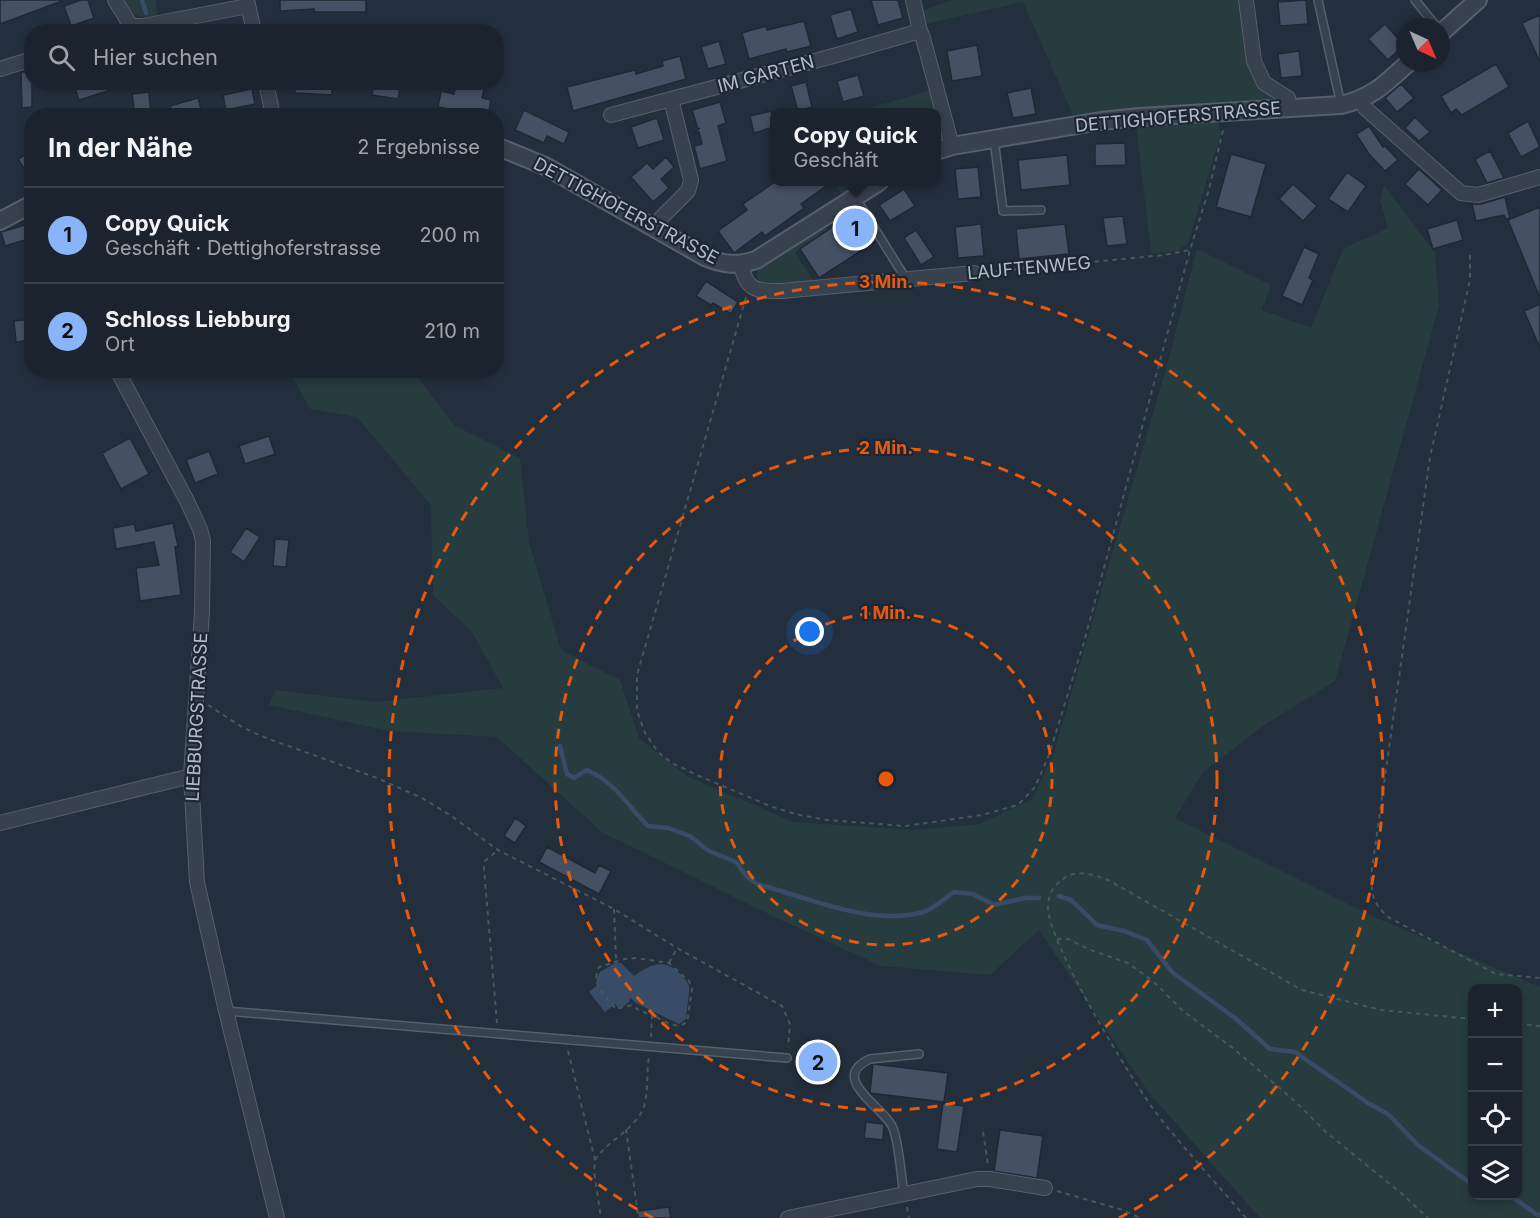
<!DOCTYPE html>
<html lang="de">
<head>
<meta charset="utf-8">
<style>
  :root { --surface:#1b232e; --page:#242b36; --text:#f1f3f6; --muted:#a0a4aa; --line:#39404a; --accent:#8ab4f8 }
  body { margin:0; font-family:Inter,sans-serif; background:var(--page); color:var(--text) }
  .controls { position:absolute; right:18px; bottom:18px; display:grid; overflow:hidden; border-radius:12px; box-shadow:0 3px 9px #0003 }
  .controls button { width:54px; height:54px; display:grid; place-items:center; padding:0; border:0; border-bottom:2px solid var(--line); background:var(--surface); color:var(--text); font:30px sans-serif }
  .compass { position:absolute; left:1396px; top:18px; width:54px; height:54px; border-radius:50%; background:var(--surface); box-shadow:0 3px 9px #0003; rotate:136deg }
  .you { position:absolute; left:810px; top:632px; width:21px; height:21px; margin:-15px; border:4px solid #fff; border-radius:50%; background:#1a73e8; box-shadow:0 0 0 9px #1a73e833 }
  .badge { display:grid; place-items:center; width:39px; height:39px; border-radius:50%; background:var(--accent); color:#111; font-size:20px; font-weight:700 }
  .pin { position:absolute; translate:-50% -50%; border:3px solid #fff; box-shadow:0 2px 6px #0006 }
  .popup { position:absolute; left:770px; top:108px; width:171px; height:78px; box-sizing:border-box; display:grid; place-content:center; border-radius:12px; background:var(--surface); filter:drop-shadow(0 2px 4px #0005); font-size:20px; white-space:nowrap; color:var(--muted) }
  .popup b { font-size:22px; color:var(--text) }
  .popup::after { content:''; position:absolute; left:50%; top:100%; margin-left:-12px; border:12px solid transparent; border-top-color:var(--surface) }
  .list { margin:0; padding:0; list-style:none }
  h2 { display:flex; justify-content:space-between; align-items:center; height:78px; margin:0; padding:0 24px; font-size:26px }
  h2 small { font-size:20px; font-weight:400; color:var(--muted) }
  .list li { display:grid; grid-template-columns:39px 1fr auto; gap:18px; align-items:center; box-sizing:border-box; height:96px; padding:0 24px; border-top:2px solid var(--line) }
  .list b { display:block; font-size:22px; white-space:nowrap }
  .list p { margin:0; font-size:20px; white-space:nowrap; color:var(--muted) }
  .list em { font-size:20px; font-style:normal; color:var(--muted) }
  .icon { flex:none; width:33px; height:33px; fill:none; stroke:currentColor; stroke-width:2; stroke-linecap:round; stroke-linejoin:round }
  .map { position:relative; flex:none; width:1540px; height:1218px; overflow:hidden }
  .search { position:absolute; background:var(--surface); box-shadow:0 3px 9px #0003; left:24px; top:24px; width:480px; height:66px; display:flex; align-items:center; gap:15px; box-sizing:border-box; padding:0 21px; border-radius:24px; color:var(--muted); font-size:22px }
  .panel { position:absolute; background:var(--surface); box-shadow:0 3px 9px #0003; left:24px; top:108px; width:480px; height:270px; border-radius:24px }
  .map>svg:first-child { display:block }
</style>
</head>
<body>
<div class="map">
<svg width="1540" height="1218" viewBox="0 0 1540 1218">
  <rect width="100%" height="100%" fill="#242f3e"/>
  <path fill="#263c3f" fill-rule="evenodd" d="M123,0H156L157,15C138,20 134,14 123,0Z
    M952,0H1243L1252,73L1258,83L1277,99L1200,103L1073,115L1023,2L925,24L922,11Z
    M932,90L942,133L939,140L936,141V112H855Z
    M1213,118L1218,121L1221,133L1188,243L1177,251L1151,254L1136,124Z
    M833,182H862L842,194Z
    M1384,185L1435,253L1439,306L1335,681L1266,724L1203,772L1175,818L1374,917L1540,987V1218H1260L1149,1093L1039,930L990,975L881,966L783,921L602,832L497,737L389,731L269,705L275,690L376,702L503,688L472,632L433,595L431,505L357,417L310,409L290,371H410L415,374L455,426L520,458L529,542L561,650L620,680L639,738L688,777L794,822L915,830L980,824L1032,799L1054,753L1168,362L1197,249L1271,285L1262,310L1311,328L1343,249L1388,228L1380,200ZM1518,988V1196H1472V988Z
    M824,225L827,230L795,252L816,285H761C754,278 756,272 761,265Z"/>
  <path fill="#394c67" d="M615,963H621L634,976C648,966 662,958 677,971C681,975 687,980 689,986C690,991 686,1012 686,1019L679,1024L636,1003L631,998L628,1003L619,1009L615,1004L605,1012L589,992L599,984L596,980L600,972Z"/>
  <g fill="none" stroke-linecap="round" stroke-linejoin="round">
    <path stroke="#394c67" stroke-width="4.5" d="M142,0L146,13
      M560,746L567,774L574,778L587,770C617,784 626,804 648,826L668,828L690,836L709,851L736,862L746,876L757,884C806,897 873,927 923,912C934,909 945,898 954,892L973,894L994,905L1025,898H1039
      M1059,896L1071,900L1097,925L1124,931L1147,940L1172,972L1235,1018L1270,1049L1295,1052L1368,1103L1388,1114L1419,1146L1469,1182L1472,1183
      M1511,1196L1536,1214L1540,1215"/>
  </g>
  <path fill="#455162" stroke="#1f2835" stroke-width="1.5" d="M0,0H62V1L0,24Z
    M81,0H88L94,18L71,26L64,6Z
    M280,0H366V12H314V9L280,11Z
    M871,0H898L903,18L878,25Z
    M1306,0L1308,24L1280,26L1278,2Z
    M851,9L858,32L837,39L830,15Z
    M1540,15V62L1522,23Z
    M804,21L811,46L787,52L786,49L749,59L742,33L766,26L767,30Z
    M1385,24L1404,45L1388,60L1368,39Z
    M719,41L726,64L708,69L701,47Z
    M977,45L982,76L952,81L947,51Z
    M1299,51L1302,76L1281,78L1278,54Z
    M680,56L686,79L573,111L567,87L635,70L636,74L663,66L662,61Z
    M1496,64L1509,87L1462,115L1456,109L1451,113L1441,96Z
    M21,72H32V107L22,108Z
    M858,75L864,96L843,102L837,81Z
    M73,82H127V85L79,100Z
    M295,82H332V95L295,93Z
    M374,82H401L398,99L372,95Z
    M457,82L485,85L482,98L491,100L488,116L438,107L441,91L454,94Z
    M806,82L812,107L798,111L791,86Z
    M1401,84L1414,98L1397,112L1385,98Z
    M1031,88L1036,114L1013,118L1007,93Z
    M252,89L255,104L226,110L223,95Z
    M149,92L151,116H135L132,94Z
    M198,98L203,116H173L170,106Z
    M720,102L726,123L718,126L727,161L700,169L694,146L702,144L699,132L694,133L700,128L698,129L692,110Z
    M524,110L569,132L564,144L547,136L544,143L515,130Z
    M771,111L774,127L754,133L750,116Z
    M1415,117L1430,132L1419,141L1405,128Z
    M657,118L664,140L638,148L631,127Z
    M1528,121L1540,147L1521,157L1508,133Z
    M1369,126L1383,147L1385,146L1398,160L1385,171L1369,154L1356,134Z
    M1125,143L1126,165L1095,166V144Z
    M32,151V182L18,159Z
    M1490,151L1504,178L1487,183L1475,159Z
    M1231,154L1266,164L1251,217L1216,207Z
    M1067,155L1070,185L1021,190L1018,160Z
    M666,157L674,167L661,179L669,188L653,202L631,177L647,163L653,169Z
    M978,167L981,197L958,199L955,169Z
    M1419,169L1442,190L1428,205L1405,184Z
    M1347,172L1366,186L1348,212L1328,199Z
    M775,182H832L801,204L804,208L765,236L762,232L734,253L718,231L747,210L743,204Z
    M1293,184L1317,206L1303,221L1279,199Z
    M904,189L915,206L890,221L879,205Z
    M1505,197L1510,218L1506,219L1504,215L1476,221L1472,204H1481Z
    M1540,207V298L1508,220Z
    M856,211L876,241L819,278L800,249Z
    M1123,216L1127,244L1107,246L1103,218Z
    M1457,220L1463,240L1433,249L1427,229Z
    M32,223V238L5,246L1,232Z
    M981,224L984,256L958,258L955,227Z
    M1065,224L1069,254L1019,259L1016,229Z
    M916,230L934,257L921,265L904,238Z
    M1304,247L1319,254L1309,278L1313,280L1302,305L1282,296Z
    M706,281L738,302L731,314L713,303L711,305L696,296Z
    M1540,304V348L1524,311Z
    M32,319V340L16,342L14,321Z
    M269,436L275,454L245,464L239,446Z
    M130,438L149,474L121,489L102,453Z
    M209,451L218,474L195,483L186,460Z
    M173,523L178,546L175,547L181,595L140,601L136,568L159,565L154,542L116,549L113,528L134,524L136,531Z
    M246,528L260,537L244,562L230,552Z
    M275,539L289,540L286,567L273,566Z
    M515,818L526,826L515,843L504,836Z
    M547,847L595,873L599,865L611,871L599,894L539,862Z
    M806,1040L835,1044L830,1084L801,1080Z
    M873,1064L948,1073L944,1102L870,1093Z
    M943,1103L964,1106L957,1152L937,1149Z
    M866,1122L884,1124L883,1140L864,1138Z
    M1000,1130L1043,1136L1037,1178L994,1171Z
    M669,1207L671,1218H638V1211Z"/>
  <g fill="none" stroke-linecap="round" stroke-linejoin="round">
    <defs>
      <path id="service" d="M1318,0L1341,105
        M1415,0L1437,27
        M185,17L186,32
        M994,139L1003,211L1041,210
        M855,197L906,279
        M226,1011L787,1058
        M904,1194C901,1178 899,1139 892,1126C883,1107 828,1078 870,1059L919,1054"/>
      <path id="minor" d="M115,0L131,26
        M247,0L254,32
        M913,0L920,31L923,38L952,146
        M1246,0L1254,61L1264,83L1288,98L1289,108
        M121,32L131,26H143L248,6
        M0,69L32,59
        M266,82L273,116
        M1361,100L1365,108L1461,193L1478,195L1540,177
        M611,115L837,55L920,31
        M655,228L661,218L688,191L691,180L671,99
        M741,264C746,292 758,291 782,291L974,273
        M117,370L187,501L200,529L203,541L202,612L191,776L197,882L226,1011L277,1218
        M0,823L191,776
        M788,1218L977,1179H990L1045,1188"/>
      <path id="tertiary" d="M1441,33L1478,0
        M496,146L545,166L705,257C724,265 737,266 756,260L879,182
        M936,151L952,146L1101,121L1140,117L1341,105C1373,97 1384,85 1408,63
        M0,221L32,204"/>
    </defs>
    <use href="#service" stroke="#565f6c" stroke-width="10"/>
    <use href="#minor" stroke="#565f6c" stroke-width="16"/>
    <use href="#tertiary" stroke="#565f6c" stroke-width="20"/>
    <path stroke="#44595c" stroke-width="2" stroke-dasharray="4.5 4.5" stroke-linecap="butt" d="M1470,255V280L1430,457L1371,876C1372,896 1373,903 1388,917L1496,974L1540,978
      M987,272L1164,255L1190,250L1209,189L1224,126
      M746,297L637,675V711L645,733L658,752L672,763L699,776L770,806L795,814L827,820L905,826L982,815L1018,805L1035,787L1049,755L1084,642L1190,250
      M208,705L242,727L261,736L377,778L422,798L453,817L498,850L614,909L677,948L782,1006L790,1024L788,1047
      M614,909L616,960
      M1057,939H1068L1088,949L1128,963L1153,981L1183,1011L1234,1049L1297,1103L1326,1132L1402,1194L1428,1218
      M669,963L677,948
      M497,1023L484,869L485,861L498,850
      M1518,1024L1540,1026
      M651,1037L652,1015C664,1020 675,1031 687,1022L692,989L689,981L669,963L636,958L625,959L599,967C590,985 605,995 616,1009L632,1005L640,1011L652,1015
      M568,1051L595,1160L594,1171L601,1218
      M626,1129L638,1215
      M983,1132L988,1165
      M595,1160C607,1141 634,1130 643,1109C649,1094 646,1073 649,1057
      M1057,1191L1123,1210L1140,1218
      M907,1207L909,1218
      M1246,1218C1217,1184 1185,1150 1157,1114C1133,1083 1046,940 1048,906C1048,895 1054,885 1063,879C1076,868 1096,875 1110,881L1302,990L1381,1010L1472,1019"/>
    <use href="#service" stroke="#38414e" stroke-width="7"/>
    <use href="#minor" stroke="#38414e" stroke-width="14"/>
    <use href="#tertiary" stroke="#38414e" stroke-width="16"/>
  </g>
  <g fill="none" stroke="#e8590c" stroke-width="3" stroke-dasharray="10 8">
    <circle cx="886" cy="779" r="166"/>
    <circle cx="886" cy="779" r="331"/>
    <path d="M653 1218A497 497 0 1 1 1119 1218"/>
  </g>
  <g text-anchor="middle" stroke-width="4.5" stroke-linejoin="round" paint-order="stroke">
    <g font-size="18" fill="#b4bcc9" stroke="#1d2633">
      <text transform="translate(766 74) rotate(-15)" y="6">IM GARTEN</text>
      <text transform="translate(1178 117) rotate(-5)" y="6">DETTIGHOFERSTRASSE</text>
      <text transform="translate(626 211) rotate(28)" y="6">DETTIGHOFERSTRASSE</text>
      <text transform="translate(1029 268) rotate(-5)" y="6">LAUFTENWEG</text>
      <text transform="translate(197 717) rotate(-87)" y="6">LIEBBURGSTRASSE</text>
    </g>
  </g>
  <circle cx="886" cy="779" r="9" fill="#e8590c" stroke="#1d2633" stroke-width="3"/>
  <g font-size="18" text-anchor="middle" font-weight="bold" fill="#e8590c" stroke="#1d2633" stroke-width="4.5" stroke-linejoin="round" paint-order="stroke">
    <text x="886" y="288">3 Min.</text>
    <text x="886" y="454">2 Min.</text>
    <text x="886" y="619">1 Min.</text>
  </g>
</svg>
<div class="controls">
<button>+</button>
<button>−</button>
<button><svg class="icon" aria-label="locate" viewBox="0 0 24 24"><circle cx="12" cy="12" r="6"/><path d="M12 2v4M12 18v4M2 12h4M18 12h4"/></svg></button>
<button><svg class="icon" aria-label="layers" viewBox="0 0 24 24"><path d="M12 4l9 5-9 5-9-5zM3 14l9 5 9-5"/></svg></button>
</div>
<svg class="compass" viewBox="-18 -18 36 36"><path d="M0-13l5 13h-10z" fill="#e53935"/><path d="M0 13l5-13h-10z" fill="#a0a4aa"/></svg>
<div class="you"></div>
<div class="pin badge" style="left:855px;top:228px">1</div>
<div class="popup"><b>Copy Quick</b>Geschäft</div>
<div class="pin badge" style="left:818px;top:1062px">2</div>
<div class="search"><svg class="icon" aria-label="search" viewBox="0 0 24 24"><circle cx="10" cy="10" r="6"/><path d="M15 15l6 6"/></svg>Hier suchen</div>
<section class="panel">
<h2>In der Nähe<small>2 Ergebnisse</small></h2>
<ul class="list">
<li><span class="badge">1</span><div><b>Copy Quick</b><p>Geschäft · Dettighoferstrasse</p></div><em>200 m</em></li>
<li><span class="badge">2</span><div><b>Schloss Liebburg</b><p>Ort</p></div><em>210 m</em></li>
</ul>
</section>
</div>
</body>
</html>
